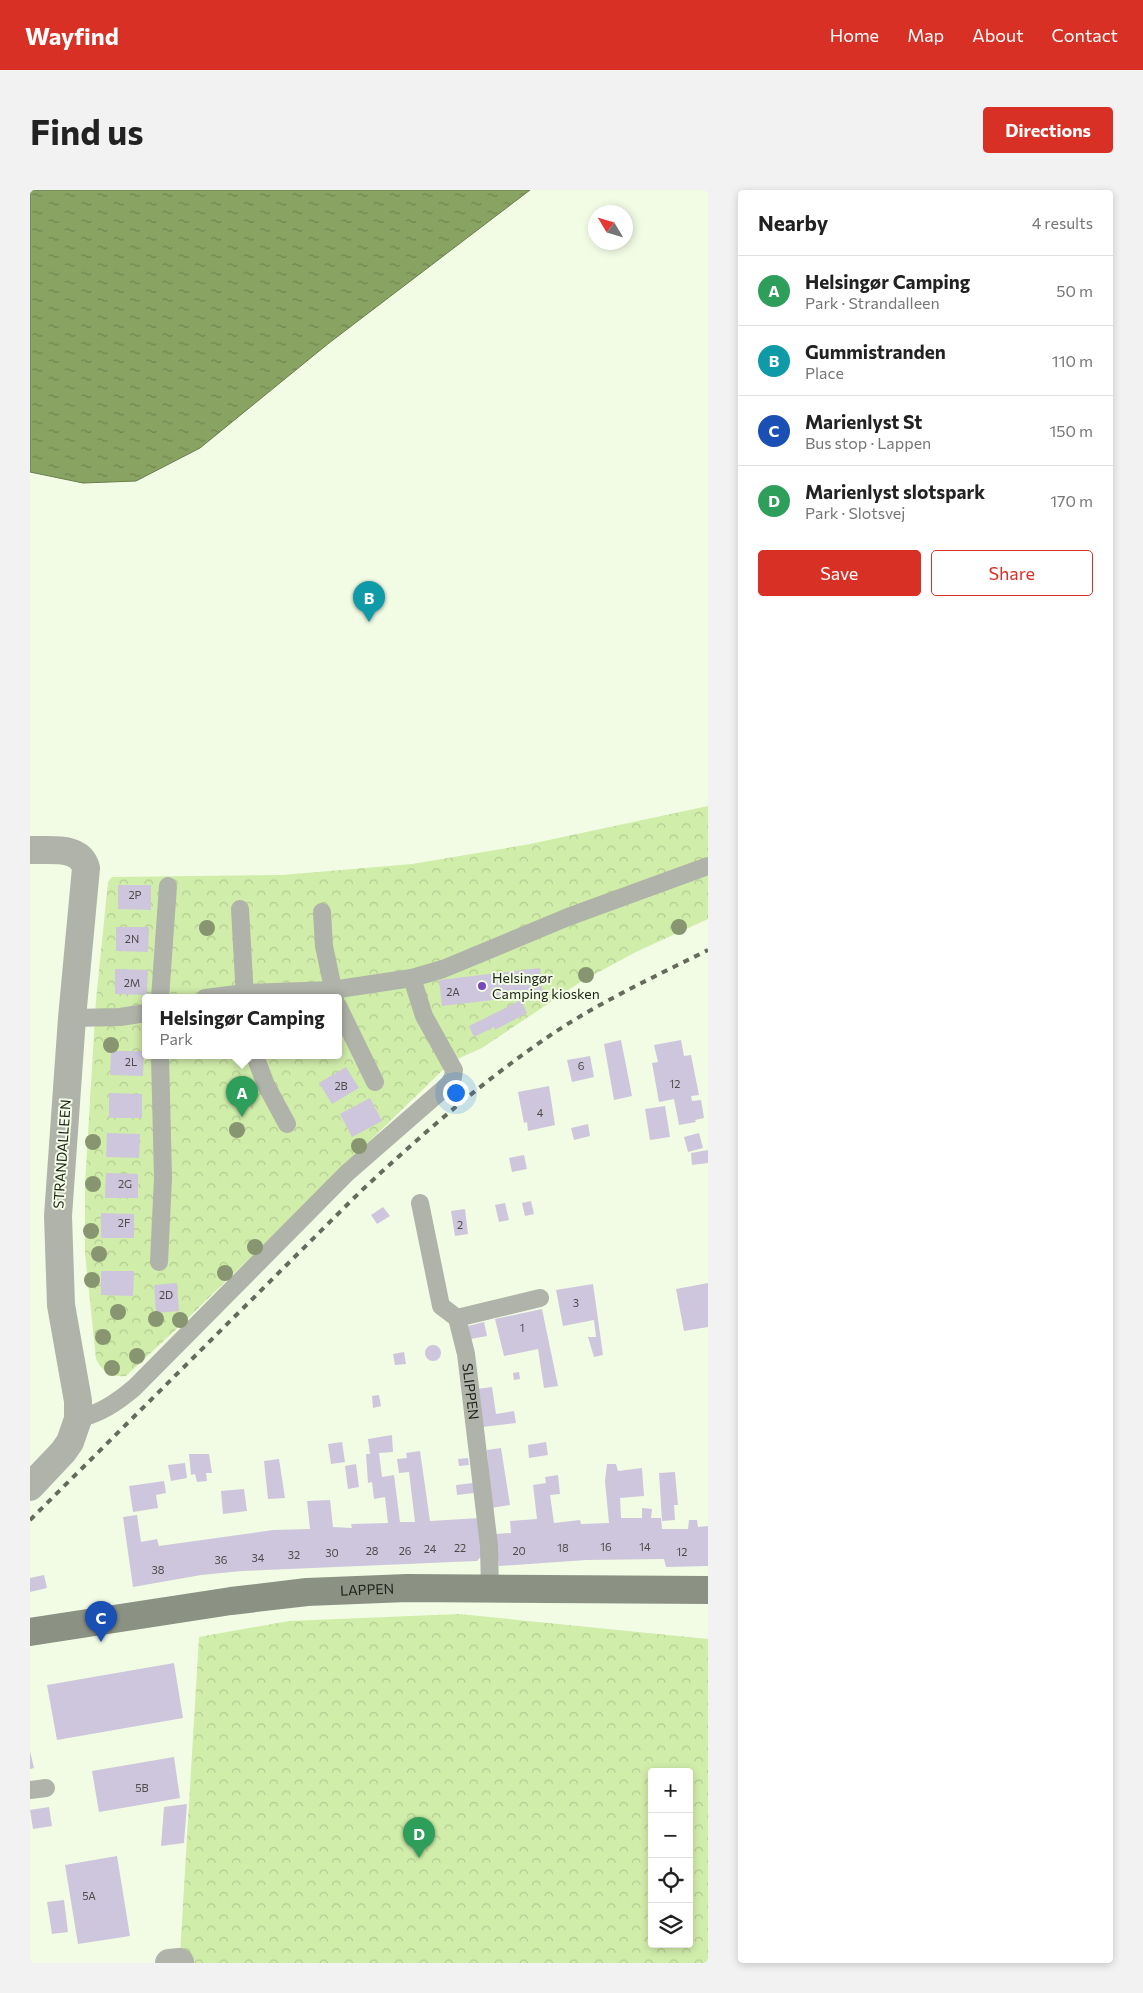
<!DOCTYPE html>
<html lang="en">
<head>
<meta charset="utf-8">
<style>
  :root { --surface:#fff; --page:#f2f2f2; --text:#222; --muted:#767676; --line:#e0e0e0; --accent:#d93025 }
  body { margin:0; font-family:Commissioner,sans-serif; background:var(--page); color:var(--text) }
  .controls { position:absolute; right:15px; bottom:15px; display:grid; overflow:hidden; border-radius:5px; box-shadow:0 2px 8px #0003 }
  .controls button { width:45px; height:45px; display:grid; place-items:center; padding:0; border:0; border-bottom:1px solid var(--line); background:var(--surface); color:var(--text); font:25px sans-serif }
  .compass { position:absolute; left:558px; top:15px; width:45px; height:45px; border-radius:50%; background:var(--surface); box-shadow:0 2px 8px #0003; rotate:308deg }
  .you { position:absolute; left:425px; top:902px; width:18px; height:18px; margin:-12px; border:4px solid #fff; border-radius:50%; background:#1a73e8; box-shadow:0 0 0 8px #1a73e833 }
  .badge { display:grid; place-items:center; width:32px; height:32px; border-radius:50%; background:var(--accent); color:#fff; font-size:16px; font-weight:700 }
  .pin { position:absolute; translate:-50% -41px; filter:drop-shadow(0 1px 2px #0008) }
  .pin::after { content:''; position:absolute; top:26px; width:18px; height:15px; background:inherit; clip-path:polygon(0 0,100% 0,50% 100%) }
  .popup { position:absolute; left:112px; top:804px; width:200px; height:65px; box-sizing:border-box; display:grid; place-content:center; border-radius:5px; background:var(--surface); filter:drop-shadow(0 1px 4px #0005); font-size:16px; white-space:nowrap; color:var(--muted) }
  .popup b { font-size:19px; color:var(--text) }
  .popup::after { content:''; position:absolute; left:50%; top:100%; margin-left:-10px; border:10px solid transparent; border-top-color:var(--surface) }
  .list { margin:0; padding:0; list-style:none }
  h2 { display:flex; justify-content:space-between; align-items:center; height:65px; margin:0; padding:0 20px; font-size:21px }
  h2 small { font-size:16px; font-weight:400; color:var(--muted) }
  .list li { display:grid; grid-template-columns:32px 1fr auto; gap:15px; align-items:center; box-sizing:border-box; height:70px; padding:0 20px; border-top:1px solid var(--line) }
  .list b { display:block; font-size:19px; white-space:nowrap }
  .list p { margin:0; font-size:16px; white-space:nowrap; color:var(--muted) }
  .list em { font-size:16px; font-style:normal; color:var(--muted) }
  .actions { display:flex; gap:10px; padding:15px 20px }
  .actions a { flex:1; padding:11px 0; border:1px solid var(--accent); border-radius:5px; text-align:center; font-size:18px; color:var(--accent) }
  .actions .main { background:var(--accent); color:#fff }
  .icon { flex:none; width:28px; height:28px; fill:none; stroke:currentColor; stroke-width:2; stroke-linecap:round; stroke-linejoin:round }
  .map { position:relative; flex:none; width:678px; height:1773px; overflow:hidden; border-radius:5px }
  header { display:flex; align-items:center; gap:30px; box-sizing:border-box; height:70px; padding:0 25px; background:var(--accent); color:#fff }
  header strong { font-size:24px }
  nav { display:flex; gap:28px; margin-inline-start:auto; font-size:18px }
  .intro { display:flex; align-items:center; justify-content:space-between; box-sizing:border-box; height:120px; padding:0 30px }
  h1 { margin:0; font-size:35px }
  .button { padding:12px 22px; border-radius:5px; background:var(--accent); color:#fff; font-size:18px; font-weight:700 }
  main { display:flex; gap:30px; padding:0 30px }
  aside { flex:1; background:var(--surface); border-radius:5px; box-shadow:0 2px 8px #0003 }
  .map>svg:first-child { display:block }
</style>
</head>
<body>
<header>
<strong>Wayfind</strong>
<nav><a>Home</a><a>Map</a><a>About</a><a>Contact</a></nav>
</header>
<div class="intro"><h1>Find us</h1><a class="button">Directions</a></div>
<main>
<div class="map">
<svg width="678" height="1773" viewBox="0 0 678 1773">
  <defs>
    <pattern id="park-crowns" width="20" height="18" patternUnits="userSpaceOnUse" patternTransform="scale(1.25)"><rect width="20" height="18" fill="#d1edaa"/><path d="M2 6a3 3 0 1 1 6 0M12 15a3 3 0 1 1 6 0" fill="none" stroke="#b3cb92"/></pattern>
    <pattern id="water-ripples" width="26" height="14" patternUnits="userSpaceOnUse" patternTransform="scale(1.25)"><rect width="26" height="14" fill="#89a362"/><path d="M2 4q2-2 4 0t4 0M15 11q2-2 4 0t4 0" fill="none" stroke="#708550"/></pattern>
  </defs>
  <rect width="100%" height="100%" fill="#f2fce5"/>
  <path fill="url(#park-crowns)" fill-rule="evenodd" d="M678,616V729L606,762L552,791L452,858L421,872L154,1132L96,1186C83,1188 71,1181 66,1169L55,1063V994L66,810L78,692L82,687L252,685L382,674L500,654ZM116,808H308V866H116Z
    M429,1424L678,1449V1773H126L150,1764L169,1447L259,1431ZM622,1582H659V1754H622Z"/>
  <path fill="url(#water-ripples)" stroke="#6a7d4d" d="M0,0H500L299,153L170,258L106,291L53,293L0,282Z"/>
  <path fill="#cec6dc" d="M88,695H121V720L88,719Z
    M86,737H119L118,762L86,761Z
    M510,778L513,804L412,816L409,790Z
    M85,779L118,780L117,805L85,804Z
    M491,810L497,823L465,840L464,837L444,847L439,836Z
    M591,850L602,906L584,910L574,854Z
    M651,850L654,866L661,865L669,905L661,906L662,911L671,910L674,928L665,930L666,932L649,935L644,909L629,912L622,873L628,872L624,855Z
    M81,861H114L113,886L80,885Z
    M560,866L564,887L542,892L537,870Z
    M316,877L329,898L302,914L289,893Z
    M519,896L525,935L498,941L497,932L494,933L488,902Z
    M79,903L112,904V928H79Z
    M340,908L352,931L322,947L310,924Z
    M635,916L640,947L620,950L615,919Z
    M558,934L560,946L544,950L541,938Z
    M77,943L110,944L109,968L76,967Z
    M669,943L673,958L658,962L654,947Z
    M678,960V973L662,975L661,963Z
    M494,965L497,979L482,982L479,968Z
    M76,983L108,984V1008H75Z
    M501,1011L504,1024L495,1026L492,1013Z
    M475,1013L479,1030L469,1032L465,1015Z
    M353,1017L360,1026L347,1034L341,1025Z
    M435,1019L438,1044L425,1046L421,1021Z
    M71,1023L104,1024V1048H71Z
    M71,1081H104L103,1106L71,1105Z
    M147,1093L149,1121L126,1123L124,1095Z
    M678,1093V1137L654,1141L646,1099Z
    M563,1094L573,1165L564,1167L558,1147H566L564,1130L533,1136L526,1100Z
    M512,1119L528,1196L514,1198L508,1159L474,1166L465,1129Z
    M454,1132L457,1146L441,1149L438,1136Z
    M395 1163a8 8 0 1 1 16 0a8 8 0 1 1-16 0Z
    M374,1162L376,1174L365,1175L363,1164Z
    M489,1182L490,1189L484,1190L483,1183Z
    M462,1197L466,1224L484,1221L486,1233L452,1237L447,1199Z
    M349,1205L351,1216L343,1218L342,1206Z
    M362,1245L363,1262L349,1263L352,1287L364,1285L370,1332H385L379,1282L369,1283L367,1269L377,1268L376,1263L390,1261L400,1331L450,1328L455,1362L447,1371L212,1381L171,1385L103,1397L93,1327L107,1325L111,1352L127,1349L129,1356L243,1340L280,1339L277,1311L300,1310L303,1337L322,1338L321,1334L358,1333L355,1307L344,1309L342,1292L338,1293L336,1264H340L338,1249Z
    M312,1252L315,1272L301,1274L298,1254Z
    M516,1252L518,1265L499,1268L498,1255Z
    M471,1258L480,1315L461,1318L457,1260Z
    M159,1264H179L182,1283H176L177,1291L167,1292L165,1284L161,1285Z
    M438,1268L439,1275L429,1276L428,1269Z
    M249,1269L255,1308L238,1309L234,1271Z
    M155,1273L157,1288L141,1291L138,1275Z
    M326,1274L329,1297L318,1299L315,1276Z
    M577,1274H586L588,1281L612,1278L614,1306L590,1308L591,1328H612V1318L622,1319L621,1328H631L632,1339H658L659,1330H667L668,1337L678,1336V1376L636,1377L634,1369L556,1370L469,1376L464,1344L481,1343L480,1331L507,1329L503,1295L516,1293L515,1287L528,1285L530,1304L520,1305L524,1333L550,1330L551,1334L579,1333L575,1291Z
    M645,1282L648,1315H644L645,1330L632,1331L629,1283Z
    M134,1291L136,1303L126,1305L128,1318L103,1322L99,1296Z
    M443,1293L444,1303L427,1305L426,1295Z
    M214,1299L217,1321L193,1324L191,1301Z
    M14,1385L17,1398L0,1402V1388Z
    M144,1473L153,1528L27,1550L17,1495Z
    M0,1561L4,1578L0,1579Z
    M144,1567L150,1608L69,1622L62,1581Z
    M157,1614L154,1653L131,1656L134,1617Z
    M19,1617L22,1636L3,1639L0,1620Z
    M87,1666L100,1746L48,1754L35,1675Z
    M34,1710L38,1742L22,1744L17,1712Z"/>
  <g fill="none" stroke-linecap="round" stroke-linejoin="round">
    <g stroke="#afb3a9" stroke-width="18">
      <path d="M210,719L215,808"/>
      <path d="M292,722L294,756L305,808"/>
      <path d="M130,808L138,696"/>
      <path d="M175,808L215,803L302,800L382,788"/>
      <path d="M308,816L345,892"/>
      <path d="M42,828L90,827L116,823"/>
      <path d="M225,866L236,895L257,934"/>
      <path id="s1" d="M390,1013L411,1116L427,1128L436,1164L459,1356L460,1399"/>
      <path d="M129,1072L133,988L130,866"/>
      <path d="M427,1128L510,1108"/>
      <path d="M48,1229C71,1223 86,1213 104,1198L317,983L419,894L423,887L424,880L394,826L382,788L413,779L538,727L678,676"/>
      <path d="M0,1600L16,1598"/>
    </g>
    <path stroke="#afb3a9" stroke-width="28" d="M0,660C20,661 50,655 56,678L42,828L28,1026L31,1115L48,1211V1229L40,1252L33,1262L0,1297
      M139,1773L150,1772"/>
    <path stroke="#8b9284" stroke-width="28" id="s2" d="M0,1442L201,1411L277,1402L377,1398L678,1400"/>
    <path stroke="#656a5d" stroke-width="4" stroke-dasharray="6 6" stroke-linecap="butt" d="M0,1330L331,1001C388,948 447,896 512,851C563,815 622,788 678,760"/>
  </g>
  <g fill="#879570">
    <circle cx="649" cy="737" r="8"/>
    <circle cx="177" cy="738" r="8"/>
    <circle cx="556" cy="785" r="8"/>
    <circle cx="81" cy="855" r="8"/>
    <circle cx="207" cy="940" r="8"/>
    <circle cx="63" cy="952" r="8"/>
    <circle cx="329" cy="956" r="8"/>
    <circle cx="63" cy="994" r="8"/>
    <circle cx="61" cy="1041" r="8"/>
    <circle cx="225" cy="1057" r="8"/>
    <circle cx="69" cy="1064" r="8"/>
    <circle cx="195" cy="1083" r="8"/>
    <circle cx="62" cy="1090" r="8"/>
    <circle cx="88" cy="1122" r="8"/>
    <circle cx="126" cy="1129" r="8"/>
    <circle cx="150" cy="1130" r="8"/>
    <circle cx="73" cy="1147" r="8"/>
    <circle cx="107" cy="1166" r="8"/>
    <circle cx="82" cy="1178" r="8"/>
  </g>
  <circle fill="#7b45bc" stroke="#f2fce5" stroke-width="2" cx="452" cy="796" r="5"/>
  <g text-anchor="middle" stroke-width="4" stroke-linejoin="round" paint-order="stroke">
    <g font-size="11" fill="#4c4c4c">
      <text x="105" y="709">2P</text>
      <text x="102" y="753">2N</text>
      <text x="102" y="797">2M</text>
      <text x="423" y="806">2A</text>
      <text x="101" y="876">2L</text>
      <text x="551" y="880">6</text>
      <text x="645" y="898">12</text>
      <text x="311" y="900">2B</text>
      <text x="510" y="927">4</text>
      <text x="95" y="998">2G</text>
      <text x="94" y="1037">2F</text>
      <text x="430" y="1039">2</text>
      <text x="136" y="1109">2D</text>
      <text x="546" y="1117">3</text>
      <text x="492" y="1142">1</text>
      <text x="576" y="1361">16</text>
      <text x="615" y="1361">14</text>
      <text x="430" y="1362">22</text>
      <text x="533" y="1362">18</text>
      <text x="400" y="1363">24</text>
      <text x="342" y="1365">28</text>
      <text x="375" y="1365">26</text>
      <text x="489" y="1365">20</text>
      <text x="652" y="1366">12</text>
      <text x="302" y="1367">30</text>
      <text x="264" y="1369">32</text>
      <text x="228" y="1372">34</text>
      <text x="191" y="1374">36</text>
      <text x="128" y="1384">38</text>
      <text x="112" y="1602">5B</text>
      <text x="59" y="1710">5A</text>
    </g>
    <g font-size="14" fill="#21241c" stroke="#f2fce5" text-anchor="start">
      <text x="462" y="793">Helsingør<tspan x="462" dy="16">Camping kiosken</tspan></text>
    </g>
    <g font-size="14" fill="#21241c" stroke="#f2fce5">
      <text transform="translate(32 964) rotate(-86)" y="5">STRANDALLEEN</text>
      <text dy="5" stroke="none"><textPath href="#s1" startOffset="200">SLIPPEN</textPath></text>
      <text dy="5" stroke="none"><textPath href="#s2" startOffset="340">LAPPEN</textPath></text>
    </g>
  </g>
</svg>
<div class="controls">
<button>+</button>
<button>−</button>
<button><svg class="icon" aria-label="locate" viewBox="0 0 24 24"><circle cx="12" cy="12" r="6"/><path d="M12 2v4M12 18v4M2 12h4M18 12h4"/></svg></button>
<button><svg class="icon" aria-label="layers" viewBox="0 0 24 24"><path d="M12 4l9 5-9 5-9-5zM3 14l9 5 9-5"/></svg></button>
</div>
<svg class="compass" viewBox="-18 -18 36 36"><path d="M0-13l5 13h-10z" fill="#e53935"/><path d="M0 13l5-13h-10z" fill="#767676"/></svg>
<div class="you"></div>
<div class="pin badge" style="left:212px;top:927px;background:#2e9e5b">A</div>
<div class="popup"><b>Helsingør Camping</b>Park</div>
<div class="pin badge" style="left:339px;top:432px;background:#0f9aa8">B</div>
<div class="pin badge" style="left:71px;top:1452px;background:#1a4fb4">C</div>
<div class="pin badge" style="left:389px;top:1668px;background:#2e9e5b">D</div>
</div>
<aside>
<h2>Nearby<small>4 results</small></h2>
<ul class="list">
<li><span class="badge" style="background:#2e9e5b">A</span><div><b>Helsingør Camping</b><p>Park · Strandalleen</p></div><em>50 m</em></li>
<li><span class="badge" style="background:#0f9aa8">B</span><div><b>Gummistranden</b><p>Place</p></div><em>110 m</em></li>
<li><span class="badge" style="background:#1a4fb4">C</span><div><b>Marienlyst St</b><p>Bus stop · Lappen</p></div><em>150 m</em></li>
<li><span class="badge" style="background:#2e9e5b">D</span><div><b>Marienlyst slotspark</b><p>Park · Slotsvej</p></div><em>170 m</em></li>
</ul>
<div class="actions"><a class="main">Save</a><a>Share</a></div>
</aside>
</main>
</body>
</html>
